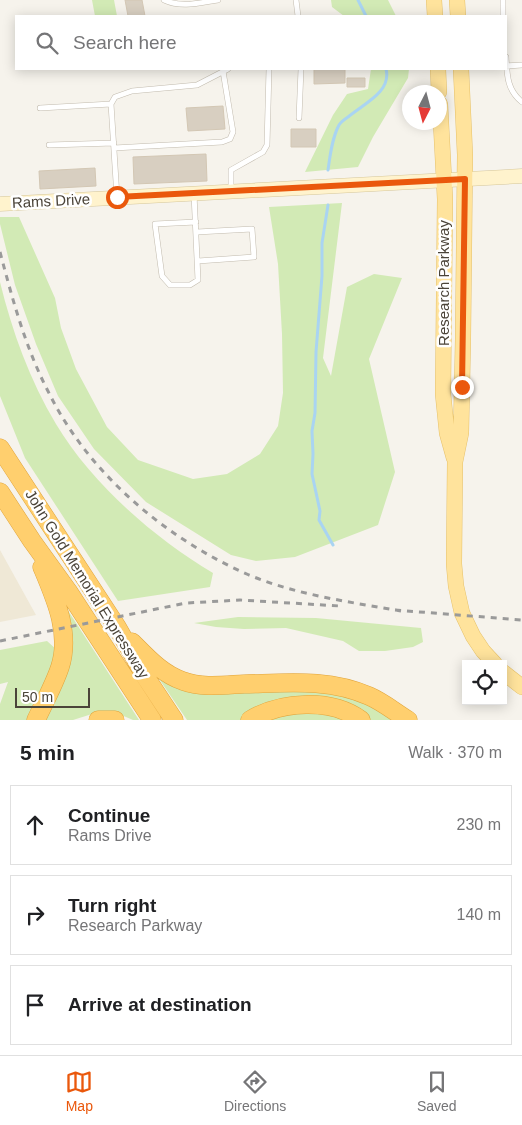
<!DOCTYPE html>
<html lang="en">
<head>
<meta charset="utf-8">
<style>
  :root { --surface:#fff; --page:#f2f2f2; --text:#202124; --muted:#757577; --line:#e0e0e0; --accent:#ea580c }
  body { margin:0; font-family:Helvetica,sans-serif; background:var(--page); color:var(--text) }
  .controls { position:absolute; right:15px; bottom:15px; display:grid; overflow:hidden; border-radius:0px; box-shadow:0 2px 12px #0003 }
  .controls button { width:45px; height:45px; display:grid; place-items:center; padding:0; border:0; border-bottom:1px solid var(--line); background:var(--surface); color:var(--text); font:25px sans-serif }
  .compass { position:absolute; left:402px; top:85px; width:45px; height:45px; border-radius:50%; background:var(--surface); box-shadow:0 2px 12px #0003; rotate:186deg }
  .scale { position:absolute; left:15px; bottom:12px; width:75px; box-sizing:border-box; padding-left:5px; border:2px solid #4b4439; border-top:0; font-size:14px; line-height:18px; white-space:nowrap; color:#4b4439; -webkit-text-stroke:4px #fff; paint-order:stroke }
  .stop { position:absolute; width:15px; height:15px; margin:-11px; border:4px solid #ea580c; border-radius:50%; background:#fff }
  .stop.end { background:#ea580c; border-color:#fff; box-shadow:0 1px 5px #0008 }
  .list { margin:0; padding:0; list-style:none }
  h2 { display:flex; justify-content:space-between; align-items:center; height:65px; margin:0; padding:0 20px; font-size:21px }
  h2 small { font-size:16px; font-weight:400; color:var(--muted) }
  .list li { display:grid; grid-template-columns:32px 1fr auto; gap:15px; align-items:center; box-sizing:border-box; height:80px; margin:0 10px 10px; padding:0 10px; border:1px solid var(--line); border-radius:0px }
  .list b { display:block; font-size:19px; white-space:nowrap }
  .list p { margin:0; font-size:16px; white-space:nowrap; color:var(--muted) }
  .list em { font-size:16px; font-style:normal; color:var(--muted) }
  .icon { flex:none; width:28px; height:28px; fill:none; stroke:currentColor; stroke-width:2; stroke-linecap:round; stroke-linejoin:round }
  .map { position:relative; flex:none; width:522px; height:720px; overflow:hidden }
  .search { position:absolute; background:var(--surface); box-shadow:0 2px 12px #0003; left:15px; right:15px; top:15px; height:55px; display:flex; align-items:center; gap:12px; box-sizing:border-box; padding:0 18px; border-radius:0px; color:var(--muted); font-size:19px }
  .sheet { height:335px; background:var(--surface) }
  nav { display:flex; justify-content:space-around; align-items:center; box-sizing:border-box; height:70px; border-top:1px solid var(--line); background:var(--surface); font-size:14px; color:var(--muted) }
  nav a { display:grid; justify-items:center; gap:2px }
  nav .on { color:var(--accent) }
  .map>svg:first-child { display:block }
</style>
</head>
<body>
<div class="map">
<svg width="522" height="720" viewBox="0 0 522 720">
  <rect width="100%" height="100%" fill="#f6f3ec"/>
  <path fill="#efe8d6" d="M0,550L36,615L0,622Z"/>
  <path fill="#d2eab5" d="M92,0H114L117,16H95Z
    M331,0H388L396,16H344L332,7Z
    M371,69H409L408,78L373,137L358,167L305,172L333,115L347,94L368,89Z
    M342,203L323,358L331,376L347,287L374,274L402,278L369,359L395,472L378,525L295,557L256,561L231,555L146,502L94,449L58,396L36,344L15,285L0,224V217H19L55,298L61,328L76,369L107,427L138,460L193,479L227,474L260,454L278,426L283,393L282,334L278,264L269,207Z
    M0,282C12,331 30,381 56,424C91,483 154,538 213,573L210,587L118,601L25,458L0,396Z
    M65,606L139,720H133L119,714H92L73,720H41Z
    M238,617L316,618L421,628L423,642L413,647L385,651H359L343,641L286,628L244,629L216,627L194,623Z
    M47,641L57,650L52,667L29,720H0V704L8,682L0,684V650Z
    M153,670L164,676L340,691L399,720H369L348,706L246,716L241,720H187Z
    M314,711L351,720H260L273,715Z"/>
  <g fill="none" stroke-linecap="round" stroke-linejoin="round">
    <path stroke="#a9d4f2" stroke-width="3" d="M358,0L366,16
      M328,170C330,156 332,138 339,125C341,122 345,119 348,117C363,104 392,92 386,69
      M328,205L322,243V276L316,352L315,413L312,431L313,454L312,474L320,511L319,520L333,545"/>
  </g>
  <path fill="#d8cfc1" stroke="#d3c7b4" d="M125,0H142L145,16H128Z
    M314,69H345V83L314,84Z
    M347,78H365V87H347Z
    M223,106L225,129L188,131L186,108Z
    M291,129H316V147H291Z
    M206,154L207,181L134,184L133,157Z
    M95,168L96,186L40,189L39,171Z"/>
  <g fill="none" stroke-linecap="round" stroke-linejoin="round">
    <defs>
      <path id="service" d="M164,0C181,8 199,3 218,0
        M296,0L298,16
        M503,0V16
        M506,57C507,75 507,90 522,102
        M506,66L522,65
        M40,108L111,104
        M299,118L301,69
        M49,145L114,143
        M114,148L222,142L230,139L233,132L223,71
        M231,191V170L263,152L267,145L269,69
        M194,194L198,280L190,285H170L162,276L155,224L196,222
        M117,197L111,104L115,97L132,91L197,85L228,69
        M197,232L252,229L254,257L198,261"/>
      <path id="secondary" d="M0,204L522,176"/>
      <path id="primary" d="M434,0L435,16
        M457,0L458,16
        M438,69L439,92
        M461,69L465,155L463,339L461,433L455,462L454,564L456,586L462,613L473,636L483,651L495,664
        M440,104L445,199L443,394L447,433L454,458
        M503,672L522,687"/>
      <path id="motorway" d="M0,448L117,627L145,676L174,720
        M0,492L32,541L68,591L152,720
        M132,642C147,657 162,674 183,681C202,688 224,685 244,684C286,683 329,678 369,696C383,702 395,712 408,720
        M36,720C44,703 54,685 60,667C71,633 55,598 42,567
        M98,720H115
        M250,720C281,701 331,698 361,720"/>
    </defs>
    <use href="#service" stroke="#c2bbae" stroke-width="6"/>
    <use href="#secondary" stroke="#d6c79b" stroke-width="15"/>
    <use href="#primary" stroke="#e6c16a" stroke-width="16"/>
    <use href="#motorway" stroke="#e0a43c" stroke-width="19"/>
    <use href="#service" stroke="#fff" stroke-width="5"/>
    <use href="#secondary" stroke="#fff3cd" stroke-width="14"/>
    <use href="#primary" stroke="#ffe39c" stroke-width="15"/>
    <use href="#motorway" stroke="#ffcf6e" stroke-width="18"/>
    <path stroke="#9a9a9a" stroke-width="3" stroke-dasharray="6 6" stroke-linecap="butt" d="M0,252C13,301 26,350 50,395C90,475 168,540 249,575C297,595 350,602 401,611
      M395,610L522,620
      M0,641L186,603L240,600L340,606"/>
  </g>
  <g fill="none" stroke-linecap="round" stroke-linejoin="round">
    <path stroke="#ea580c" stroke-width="6" d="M117,197L465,179L462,387"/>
  </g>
  <g text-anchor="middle" stroke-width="5" stroke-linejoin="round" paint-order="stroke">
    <g font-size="15" fill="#4b4439" stroke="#fff">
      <text transform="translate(51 201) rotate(-3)" y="5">Rams Drive</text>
      <text transform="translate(444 283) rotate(-90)" y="5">Research Parkway</text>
      <text transform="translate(87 584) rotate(58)" y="5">John Gold Memorial Expressway</text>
    </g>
  </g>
</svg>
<div class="controls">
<button><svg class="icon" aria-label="locate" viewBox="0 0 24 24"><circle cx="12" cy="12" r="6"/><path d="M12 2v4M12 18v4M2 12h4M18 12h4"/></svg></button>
</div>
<svg class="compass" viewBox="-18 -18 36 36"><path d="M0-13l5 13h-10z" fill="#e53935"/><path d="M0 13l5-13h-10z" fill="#757577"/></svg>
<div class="scale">50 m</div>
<div class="stop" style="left:117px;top:197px"></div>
<div class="stop end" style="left:462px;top:387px"></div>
<div class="search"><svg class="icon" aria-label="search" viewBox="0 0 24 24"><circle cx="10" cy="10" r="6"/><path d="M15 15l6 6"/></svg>Search here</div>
</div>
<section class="sheet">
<h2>5 min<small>Walk · 370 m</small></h2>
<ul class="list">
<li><svg class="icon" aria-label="ahead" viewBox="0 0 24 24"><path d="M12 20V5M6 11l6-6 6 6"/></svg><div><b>Continue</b><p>Rams Drive</p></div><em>230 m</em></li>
<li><svg class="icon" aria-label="right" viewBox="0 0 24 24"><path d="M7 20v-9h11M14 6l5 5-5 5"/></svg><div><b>Turn right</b><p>Research Parkway</p></div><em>140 m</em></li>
<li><svg class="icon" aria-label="arrive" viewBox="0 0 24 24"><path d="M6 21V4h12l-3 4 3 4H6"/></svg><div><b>Arrive at destination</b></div></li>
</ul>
</section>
<nav>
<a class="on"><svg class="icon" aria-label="map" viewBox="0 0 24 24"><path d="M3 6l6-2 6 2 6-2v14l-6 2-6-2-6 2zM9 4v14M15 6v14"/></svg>Map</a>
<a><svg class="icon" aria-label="directions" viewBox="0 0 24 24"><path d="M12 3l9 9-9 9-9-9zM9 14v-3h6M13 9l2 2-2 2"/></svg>Directions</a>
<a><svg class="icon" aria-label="saved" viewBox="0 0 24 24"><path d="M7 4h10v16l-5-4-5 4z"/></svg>Saved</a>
</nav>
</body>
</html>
